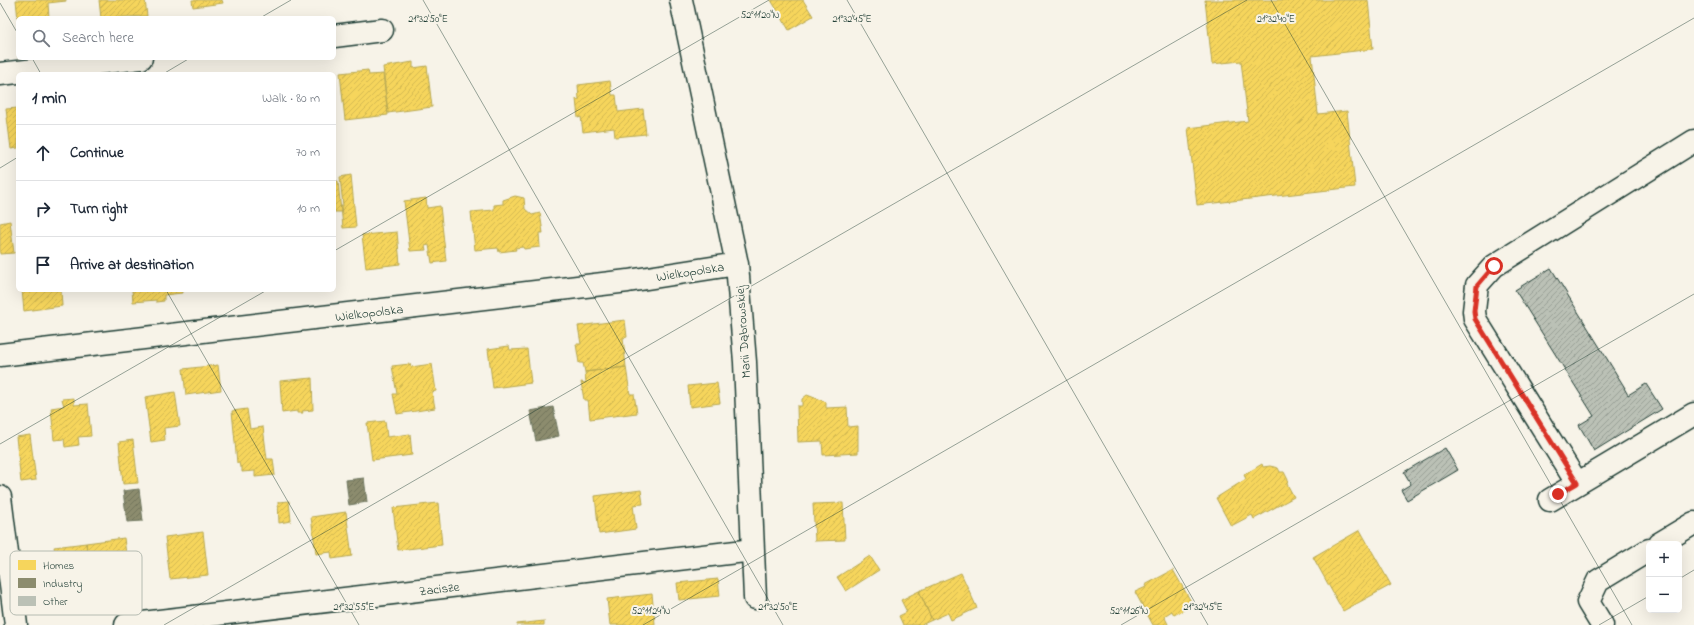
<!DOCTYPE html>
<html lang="en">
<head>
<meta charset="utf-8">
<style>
  :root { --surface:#fff; --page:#f2f2f3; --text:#1f2937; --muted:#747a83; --line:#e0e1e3 }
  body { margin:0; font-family:"Indie Flower",sans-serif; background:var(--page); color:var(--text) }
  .controls { position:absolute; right:12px; bottom:12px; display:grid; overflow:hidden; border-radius:6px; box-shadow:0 4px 16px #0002 }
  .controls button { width:36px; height:36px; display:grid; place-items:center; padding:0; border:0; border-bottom:1px solid var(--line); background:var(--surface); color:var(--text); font:20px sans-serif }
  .stop { position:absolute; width:12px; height:12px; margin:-9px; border:3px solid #d93025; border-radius:50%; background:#fff }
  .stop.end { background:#d93025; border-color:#fff; box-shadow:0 1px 4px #0008 }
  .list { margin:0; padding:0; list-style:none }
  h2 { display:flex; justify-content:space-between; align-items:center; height:52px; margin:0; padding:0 16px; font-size:17px }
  h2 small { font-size:13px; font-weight:400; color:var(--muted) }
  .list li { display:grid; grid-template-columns:26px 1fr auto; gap:12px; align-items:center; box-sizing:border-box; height:56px; padding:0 16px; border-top:1px solid var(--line) }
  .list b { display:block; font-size:15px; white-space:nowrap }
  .list em { font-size:13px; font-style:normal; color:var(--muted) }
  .icon { flex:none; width:22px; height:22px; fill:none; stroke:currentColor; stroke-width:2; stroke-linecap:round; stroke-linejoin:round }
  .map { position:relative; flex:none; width:1694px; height:625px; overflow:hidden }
  .search { position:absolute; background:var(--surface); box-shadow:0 4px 16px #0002; left:16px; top:16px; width:320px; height:44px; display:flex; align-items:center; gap:10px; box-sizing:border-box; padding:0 14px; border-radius:6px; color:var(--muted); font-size:15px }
  .panel { position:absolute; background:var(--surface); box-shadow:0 4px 16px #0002; left:16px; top:72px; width:320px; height:220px; border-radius:6px }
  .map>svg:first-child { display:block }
</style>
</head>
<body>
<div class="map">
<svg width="1694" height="625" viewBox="0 0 1694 625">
  <defs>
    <pattern id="homes-hatch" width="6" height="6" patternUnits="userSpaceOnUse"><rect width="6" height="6" fill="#f6d55c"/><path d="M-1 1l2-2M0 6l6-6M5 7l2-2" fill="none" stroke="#d2b851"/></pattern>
    <pattern id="industry-hatch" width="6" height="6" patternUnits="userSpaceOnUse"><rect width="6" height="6" fill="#8c8c6e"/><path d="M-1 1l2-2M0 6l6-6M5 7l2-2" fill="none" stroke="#72745b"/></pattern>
    <pattern id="building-hatch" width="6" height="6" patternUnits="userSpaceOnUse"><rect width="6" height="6" fill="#bbc1b6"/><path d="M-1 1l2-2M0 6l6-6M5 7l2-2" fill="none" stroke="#979e95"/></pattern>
  </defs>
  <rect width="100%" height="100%" fill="#f7f3e8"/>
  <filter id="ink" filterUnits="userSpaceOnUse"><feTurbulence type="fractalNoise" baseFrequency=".025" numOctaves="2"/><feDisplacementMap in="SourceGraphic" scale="8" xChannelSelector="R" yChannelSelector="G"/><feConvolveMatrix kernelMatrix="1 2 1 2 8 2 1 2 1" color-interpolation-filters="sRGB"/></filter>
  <g filter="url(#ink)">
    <path fill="url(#homes-hatch)" stroke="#b6a750" d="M16,0H66V1L48,3L49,18H18V20Z
      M99,0H145L147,16L101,18Z
      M192,0H222L223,3L193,7Z
      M771,0H803L813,16L789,30Z
      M1205,0H1368L1373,49L1312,56L1318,114L1347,111L1355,187L1197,205L1188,128L1248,121L1241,61L1212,64Z
      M413,62V68L427,66L432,107L388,113L383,67Z
      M368,70L369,75L383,74L388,115L345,120L340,73Z
      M610,81L612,95H616L618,112L643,109L646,134L615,137L614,128L583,132L581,117L578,118L576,99L579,100L578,85Z
      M18,108V148L11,149L6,109Z
      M351,175L356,227L343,228L341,206H343L340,177Z
      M334,181H338L341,212H334Z
      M515,196L524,198L525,209L532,215L540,213L543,233H539L540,247L524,249L523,247L515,248L516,250L499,252L498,248L475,250L471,212L494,210V205L503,204V200Z
      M426,198L427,208L440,206L446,261L432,263L429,245L425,246L426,250L410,251L404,201Z
      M10,221L14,253L0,254V223Z
      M397,232L400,264L366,268L362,235Z
      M22,290H61L62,306L24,311Z
      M132,290H182V293L164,295V301L156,302V300L133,302Z
      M625,320L627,337L623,338L626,367L585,372L583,363H579L576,344H581L578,326Z
      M509,346L510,350L527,349L531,383L493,388L488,349Z
      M410,364L411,367L432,364L436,391L432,392L435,408L397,414L393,394H397L392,366Z
      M218,365L221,390L186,395L183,369Z
      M626,367L630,394H634L637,413L590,419L588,400H584L581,382L586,383L585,372Z
      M312,378L313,410L302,411L303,413H297V411L282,413L280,381Z
      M717,383L720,403L690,407L688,386Z
      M175,392L180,426L164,428L165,440L151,442L145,397Z
      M807,395L826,402V408L847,407L848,427L858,426V453L823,455L822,441L798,442L797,406H802V399Z
      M74,398V405L88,404L91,436L78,437L79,445L65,447L64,439L54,440L51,408L64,406L62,399Z
      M247,409L250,429L263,427L267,459H273L275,475L255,477V471L242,472V467H240L239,463H237L232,411Z
      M385,421L387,437L410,434L412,455L372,460L367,423Z
      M30,435L36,480L21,482L16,437Z
      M133,440L138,483L123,484L119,442Z
      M1262,464L1263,467L1270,466L1278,468L1280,472H1284L1288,480L1287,484L1294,497L1254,519L1252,515L1231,526L1216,498L1246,479L1244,475Z
      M641,490L643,504L633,505L636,529L599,534L595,496Z
      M289,501L291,521L279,523L278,502Z
      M438,503L442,545L398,550L393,508Z
      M843,503L845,540L815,541L813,504Z
      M346,512L352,556L332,559L331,552L316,554L311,517Z
      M1360,530L1391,585L1343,611L1313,557Z
      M203,532L208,575L170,579L165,537Z
      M124,538L128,571L107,573L108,586L92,589L86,543Z
      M86,543L92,589L78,590L76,577L54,580L52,564L57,563L54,547Z
      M870,556L879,570L846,591L837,577Z
      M1173,570L1193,605L1174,615L1172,611L1164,616L1168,624L1167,625H1153L1135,592L1146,587L1145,585Z
      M961,573L977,608L951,620L948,613L932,620L919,591Z
      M718,579L720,596L679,600L677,583Z
      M919,591L932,620L921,625H903L899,616L907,612L901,600Z
      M652,594L655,624L649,625H610L607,599Z
      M544,621V625H517V624Z"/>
    <path fill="url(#industry-hatch)" stroke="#6b745d" d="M553,407L559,436L536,441L530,411Z
      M364,478L367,502L349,505L346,480Z
      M139,489L143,521L127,522L123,491Z"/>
    <path fill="url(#building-hatch)" stroke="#1f3d34" d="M1551,268L1625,388H1624L1628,395L1646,384L1662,409L1594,451L1579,425L1594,416L1515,290Z
      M1445,448L1458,470L1407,500L1401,490L1411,484L1404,472Z"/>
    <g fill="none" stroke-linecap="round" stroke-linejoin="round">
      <defs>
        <path id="minor" d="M681,0L737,264L745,362L755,598
          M334,36L382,30
          M0,74L141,58
          M0,355L628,281L737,264
          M1577,483L1475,319L1474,311L1477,285L1494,266L1694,141
          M0,497L16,625
          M1550,500L1694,414
          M1659,544L1694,523
          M126,625L753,550
          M1602,625L1588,602L1598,581L1649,550"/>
      </defs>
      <use href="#minor" stroke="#1f3d34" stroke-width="25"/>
      <use href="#minor" stroke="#f7f3e8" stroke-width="22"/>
    </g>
  </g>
  <g fill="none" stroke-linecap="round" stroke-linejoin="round" filter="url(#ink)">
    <path stroke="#d93025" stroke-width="5" d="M1494,266L1477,286L1474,311L1475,319L1577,483L1558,494"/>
  </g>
  <path fill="none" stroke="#1f3d34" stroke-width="1" stroke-opacity="0.45" d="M423,0L783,625M847,0L1208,625M1271,0L1632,625M0,3L18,34M260,18L291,0M32,58L41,74M163,74L190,58M0,168L18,157M334,251L769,0M166,290L359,625M0,444L267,290M1679,579L1694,570M164,625L1247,0M643,625L1694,18M1121,625L1694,294M1599,625L1649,596"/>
  <g text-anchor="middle" stroke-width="4" stroke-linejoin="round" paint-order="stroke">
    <g font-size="13" fill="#1f3d34" stroke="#f7f3e8">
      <text transform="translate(690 271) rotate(-9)" y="5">Wielkopolska</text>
      <text transform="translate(369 312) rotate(-7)" y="5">Wielkopolska</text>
      <text transform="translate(742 332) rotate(-94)" y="5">Marii Dąbrowskiej</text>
      <text transform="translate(439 588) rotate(-7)" y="5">Zacisze</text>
    </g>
  </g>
  <rect x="10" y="551" width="132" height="64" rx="6" fill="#f7f3e8" stroke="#b6bcb2" stroke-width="1"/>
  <rect x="18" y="560" width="18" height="10" fill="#f6d55c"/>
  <rect x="18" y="578" width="18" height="10" fill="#8c8c6e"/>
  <rect x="18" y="596" width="18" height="10" fill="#bbc1b6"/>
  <g font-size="11" fill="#1f3d34">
    <text x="43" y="569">Homes</text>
    <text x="43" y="587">Industry</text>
    <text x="43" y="605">Other</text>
  </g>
  <g font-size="10" text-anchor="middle" fill="#1f3d34" stroke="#f7f3e8" stroke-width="4" stroke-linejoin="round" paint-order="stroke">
    <text x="760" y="18">52°11'20"N</text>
    <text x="428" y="22">21°32'50"E</text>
    <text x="852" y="22">21°32'45"E</text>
    <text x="1276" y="22">21°32'40"E</text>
    <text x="354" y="610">21°32'55"E</text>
    <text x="778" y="610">21°32'50"E</text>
    <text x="1203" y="610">21°32'45"E</text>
    <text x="651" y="614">52°11'24"N</text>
    <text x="1129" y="614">52°11'26"N</text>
  </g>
</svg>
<div class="controls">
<button>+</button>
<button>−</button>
</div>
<div class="stop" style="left:1494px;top:266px"></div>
<div class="stop end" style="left:1558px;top:494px"></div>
<div class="search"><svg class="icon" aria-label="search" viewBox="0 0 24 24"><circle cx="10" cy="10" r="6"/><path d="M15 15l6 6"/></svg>Search here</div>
<section class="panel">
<h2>1 min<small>Walk · 80 m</small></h2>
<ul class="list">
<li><svg class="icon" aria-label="ahead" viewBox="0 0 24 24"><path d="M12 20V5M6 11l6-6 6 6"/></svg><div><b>Continue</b></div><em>70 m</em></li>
<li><svg class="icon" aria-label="right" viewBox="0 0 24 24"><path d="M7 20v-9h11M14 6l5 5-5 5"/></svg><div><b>Turn right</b></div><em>10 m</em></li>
<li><svg class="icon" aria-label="arrive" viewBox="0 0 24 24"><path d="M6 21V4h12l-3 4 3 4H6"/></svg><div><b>Arrive at destination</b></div></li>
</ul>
</section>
</div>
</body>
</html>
